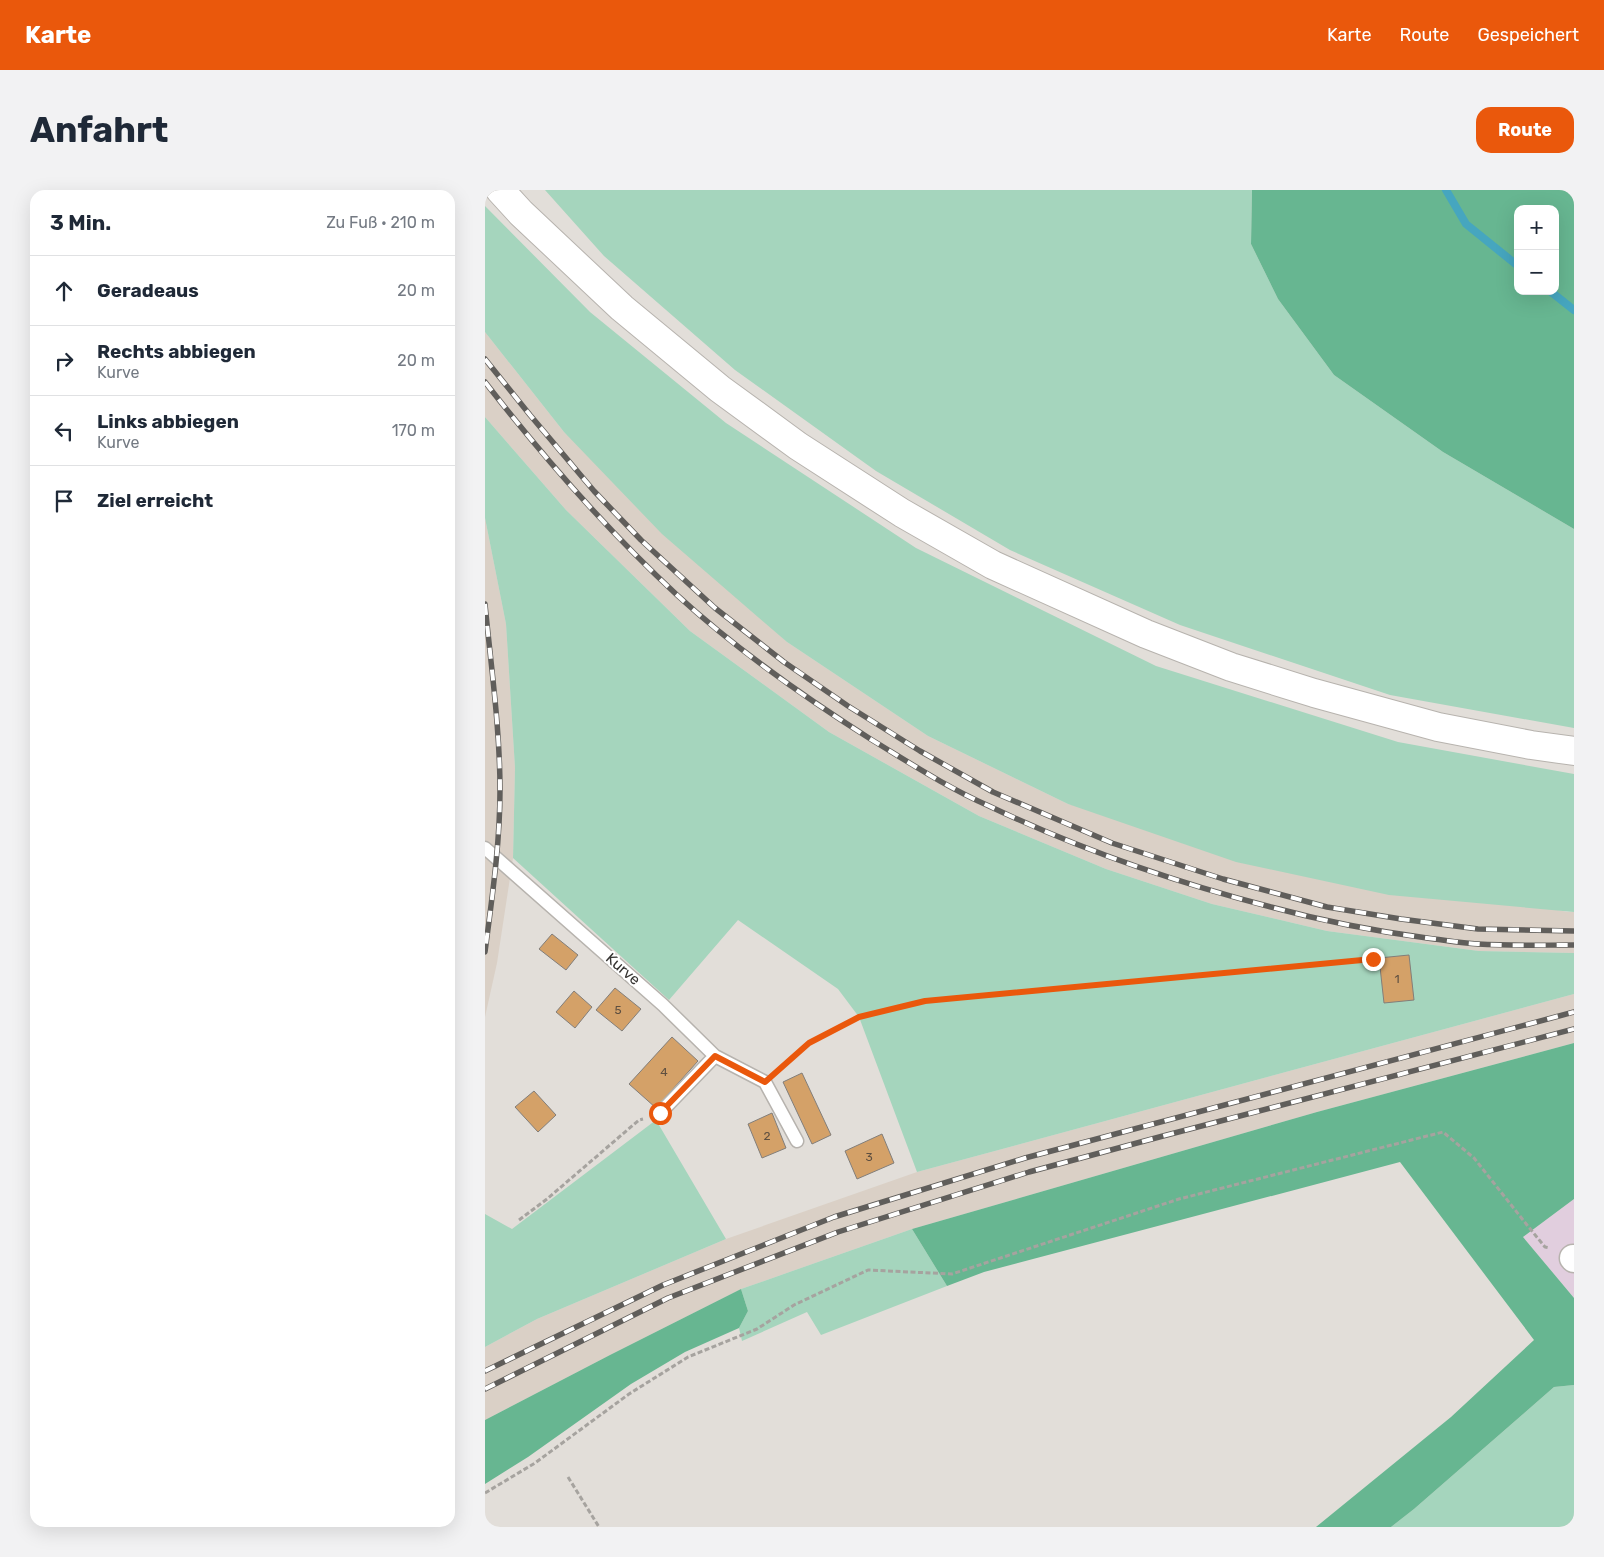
<!DOCTYPE html>
<html lang="de">
<head>
<meta charset="utf-8">
<style>
  :root { --surface:#fff; --page:#f2f2f3; --text:#1f2937; --muted:#747a83; --line:#e0e1e3; --accent:#ea580c }
  body { margin:0; font-family:Rubik,sans-serif; background:var(--page); color:var(--text) }
  .controls { position:absolute; right:15px; top:15px; display:grid; overflow:hidden; border-radius:10px; box-shadow:0 5px 20px #0002 }
  .controls button { width:45px; height:45px; display:grid; place-items:center; padding:0; border:0; border-bottom:1px solid var(--line); background:var(--surface); color:var(--text); font:25px sans-serif }
  .stop { position:absolute; width:15px; height:15px; margin:-11px; border:4px solid #ea580c; border-radius:50%; background:#fff }
  .stop.end { background:#ea580c; border-color:#fff; box-shadow:0 1px 5px #0008 }
  .list { margin:0; padding:0; list-style:none }
  h2 { display:flex; justify-content:space-between; align-items:center; height:65px; margin:0; padding:0 20px; font-size:21px }
  h2 small { font-size:16px; font-weight:400; color:var(--muted) }
  .list li { display:grid; grid-template-columns:32px 1fr auto; gap:15px; align-items:center; box-sizing:border-box; height:70px; padding:0 20px; border-top:1px solid var(--line) }
  .list b { display:block; font-size:19px; white-space:nowrap }
  .list p { margin:0; font-size:16px; white-space:nowrap; color:var(--muted) }
  .list em { font-size:16px; font-style:normal; color:var(--muted) }
  .icon { flex:none; width:28px; height:28px; fill:none; stroke:currentColor; stroke-width:2; stroke-linecap:round; stroke-linejoin:round }
  .map { position:relative; flex:none; width:1089px; height:1337px; overflow:hidden; border-radius:15px }
  header { display:flex; align-items:center; gap:30px; box-sizing:border-box; height:70px; padding:0 25px; background:var(--accent); color:#fff }
  header strong { font-size:24px }
  nav { display:flex; gap:28px; margin-inline-start:auto; font-size:18px }
  .intro { display:flex; align-items:center; justify-content:space-between; box-sizing:border-box; height:120px; padding:0 30px }
  h1 { margin:0; font-size:35px }
  .button { padding:12px 22px; border-radius:15px; background:var(--accent); color:#fff; font-size:18px; font-weight:700 }
  main { display:flex; gap:30px; padding:0 30px }
  aside { flex:1; background:var(--surface); border-radius:15px; box-shadow:0 5px 20px #0002 }
  .map>svg:first-child { display:block }
</style>
</head>
<body>
<header>
<strong>Karte</strong>
<nav><a>Karte</a><a>Route</a><a>Gespeichert</a></nav>
</header>
<div class="intro"><h1>Anfahrt</h1><a class="button">Route</a></div>
<main>
<aside>
<h2>3 Min.<small>Zu Fuß · 210 m</small></h2>
<ul class="list">
<li><svg class="icon" aria-label="ahead" viewBox="0 0 24 24"><path d="M12 20V5M6 11l6-6 6 6"/></svg><div><b>Geradeaus</b></div><em>20 m</em></li>
<li><svg class="icon" aria-label="right" viewBox="0 0 24 24"><path d="M7 20v-9h11M14 6l5 5-5 5"/></svg><div><b>Rechts abbiegen</b><p>Kurve</p></div><em>20 m</em></li>
<li><svg class="icon" aria-label="left" viewBox="0 0 24 24"><path d="M17 20v-9H6M10 6l-5 5 5 5"/></svg><div><b>Links abbiegen</b><p>Kurve</p></div><em>170 m</em></li>
<li><svg class="icon" aria-label="arrive" viewBox="0 0 24 24"><path d="M6 21V4h12l-3 4 3 4H6"/></svg><div><b>Ziel erreicht</b></div></li>
</ul>
</aside>
<div class="map">
<svg width="1089" height="1337" viewBox="0 0 1089 1337">
  <rect width="100%" height="100%" fill="#e2ded9"/>
  <path fill="#e1cede" d="M1089,1009V1108L1038,1047Z"/>
  <path fill="#dad0c6" d="M0,142L79,242L302,452L443,546L583,614L1082,722H1089V763L994,761L842,741L727,714L621,679L494,626L344,542L205,441L81,320L0,227Z
    M0,328L21,434L30,578L28,668L12,773L0,827Z
    M1089,804V853L832,922L427,1039L256,1099L125,1165L0,1230V1157L52,1129L241,1049L432,982Z"/>
  <path fill="#a5d5bd" d="M60,0H767L766,54L793,109L849,185L958,262L1089,339V538L905,505L695,435L525,360L391,281L250,180L119,66Z
    M0,16L105,122L241,233L431,358L671,476L913,552L1089,584V722L904,705L751,672L583,614L443,546L302,452L177,344L79,242L0,142Z
    M0,227L81,320L205,441L344,542L494,626L621,679L727,714L842,741L994,761L1089,763V804L432,982L374,827L353,799L253,730L184,810L28,668L30,578L21,434L0,328Z
    M171,930L241,1049L52,1129L0,1157V1024L27,1039Z
    M427,1039L462,1096L336,1145L322,1122L257,1151L254,1138L263,1121L256,1099Z
    M1089,1195V1337H906L929,1319L1069,1197Z"/>
  <path fill="#67b691" fill-rule="evenodd" d="M767,0H1089V339L958,262L849,185L793,109L766,54ZM1033,19H1070V101H1033Z
    M1089,853V1009L1038,1047L1089,1108V1195L1069,1197L929,1319L906,1337H831L966,1227L1049,1150L915,972L499,1082L462,1096L427,1039L832,922Z
    M256,1099L263,1121L254,1138L200,1162L146,1194L43,1267L0,1294V1230L125,1165Z"/>
  <g fill="none" stroke-linecap="round" stroke-linejoin="round">
    <path stroke="#46a6bf" stroke-width="8" d="M961,0L981,34L1033,76
      M1065,101L1089,120"/>
  </g>
  <path fill="#d4a168" stroke="#827e7a" d="M67,744L93,765L81,780L54,759Z
    M924,765L929,810L899,813L894,768Z
    M130,798L156,819L137,841L111,820Z
    M89,801L107,817L90,838L71,822Z
    M187,847L213,871L171,918L144,894Z
    M317,883L346,945L327,954L298,892Z
    M49,901L71,925L53,942L30,917Z
    M287,923L301,958L277,968L263,934Z
    M397,944L409,973L372,989L360,961Z"/>
  <g fill="none" stroke-linecap="round" stroke-linejoin="round">
    <defs>
      <path id="lane" d="M0,658L178,815L230,866L280,892L312,951
        M175,923L230,866"/>
      <path id="street" d="M1088,1068L1089,1069"/>
      <path id="secondary" d="M15,0L36,23L137,118L235,199L313,256L417,323L508,375L661,444L746,477L829,503L953,537L1046,555L1089,561"/>
    </defs>
    <use href="#lane" stroke="#b7b3ae" stroke-width="15"/>
    <use href="#street" stroke="#b7b3ae" stroke-width="29"/>
    <use href="#secondary" stroke="#b7b3ae" stroke-width="30"/>
    <path stroke="#a6a39f" stroke-width="3" stroke-dasharray="5 2.5" stroke-linecap="butt" d="M294,880L324,853L374,827L440,811L888,769
      M34,1030L62,1009L154,930L158,929
      M83,1287L114,1337
      M0,1303L50,1273L144,1204L203,1167L272,1139L309,1115L383,1080L467,1084L694,1009L958,942L989,968L1042,1035L1060,1057L1065,1058"/>
    <use href="#lane" stroke="#fff" stroke-width="12"/>
    <use href="#street" stroke="#fff" stroke-width="26"/>
    <use href="#secondary" stroke="#fff" stroke-width="28"/>
    <defs>
      <path id="rail" d="M0,169L45,225L109,301L156,350L230,418L299,472L363,516L435,561L508,602L627,653L738,689L842,717L916,729L993,739L1089,741
        M0,192C59,268 122,340 192,405C252,460 319,507 387,550C425,573 463,598 504,616C594,659 689,692 786,717C838,731 889,741 942,748C959,750 976,753 993,754C1025,756 1057,755 1089,755
        M0,414C6,476 15,538 15,600C15,654 7,708 0,762
        M0,1181L178,1095L349,1027L540,968L1089,822
        M0,1199L183,1108L353,1042L544,982L678,946L1089,839"/>
    </defs>
    <use href="#rail" stroke="#605e5b" stroke-width="5.5"/>
    <use href="#rail" stroke="#fff" stroke-width="4" stroke-dasharray="11" stroke-linecap="butt"/>
  </g>
  <g fill="none" stroke-linecap="round" stroke-linejoin="round">
    <path stroke="#ea580c" stroke-width="6" d="M175,923L230,866L280,892L324,853L374,827L440,811L888,769"/>
  </g>
  <g text-anchor="middle" stroke-width="4" stroke-linejoin="round" paint-order="stroke">
    <g font-size="12" fill="#5e4f40">
      <text x="912" y="793">1</text>
      <text x="133" y="824">5</text>
      <text x="179" y="886">4</text>
      <text x="282" y="950">2</text>
      <text x="384" y="971">3</text>
    </g>
    <g font-size="15" fill="#363432" stroke="#fff">
      <text transform="translate(138 779) rotate(41)" y="5">Kurve</text>
    </g>
  </g>
</svg>
<div class="controls">
<button>+</button>
<button>−</button>
</div>
<div class="stop" style="left:175px;top:923px"></div>
<div class="stop end" style="left:888px;top:769px"></div>
</div>
</main>
</body>
</html>
